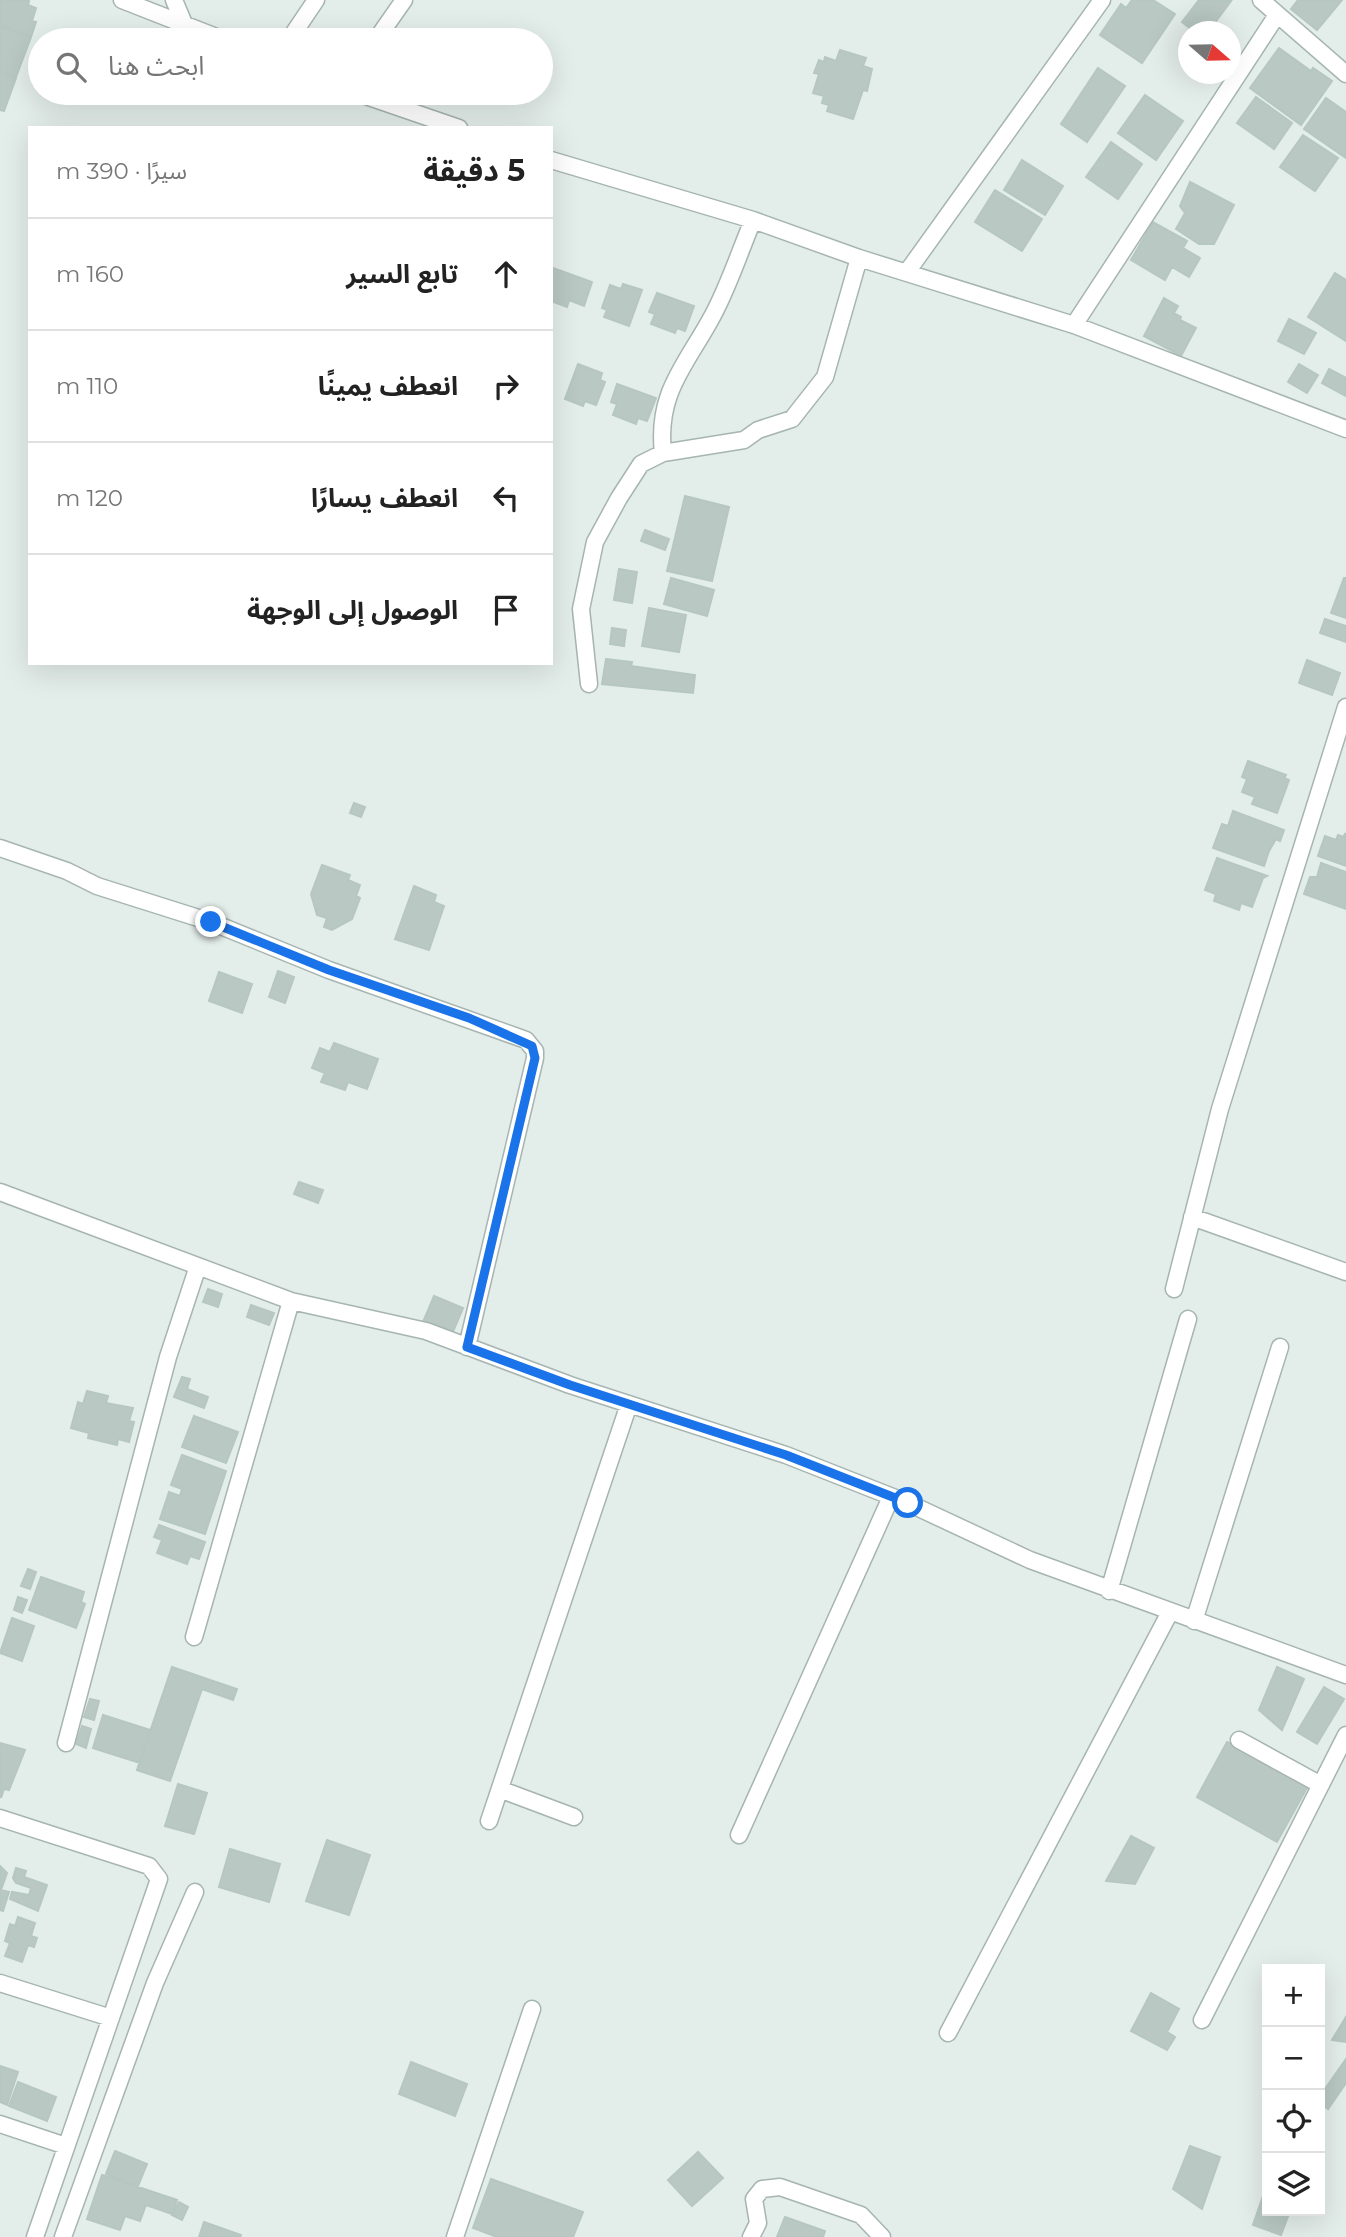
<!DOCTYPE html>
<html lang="ar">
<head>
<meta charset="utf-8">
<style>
  :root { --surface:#fff; --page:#f6f6f6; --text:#222; --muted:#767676; --line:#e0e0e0 }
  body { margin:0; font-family:Montserrat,"Noto Sans Arabic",sans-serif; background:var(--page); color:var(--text); direction:rtl }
  .controls { position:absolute; right:21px; bottom:21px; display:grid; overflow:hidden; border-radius:0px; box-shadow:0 7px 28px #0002 }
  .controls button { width:63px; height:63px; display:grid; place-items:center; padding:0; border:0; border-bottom:2px solid var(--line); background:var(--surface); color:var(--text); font:35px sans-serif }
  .compass { position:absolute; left:1178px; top:21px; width:63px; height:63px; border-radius:50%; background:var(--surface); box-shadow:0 7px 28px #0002; rotate:110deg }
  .stop { position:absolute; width:21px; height:21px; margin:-16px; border:5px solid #1a73e8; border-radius:50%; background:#fff }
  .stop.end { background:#1a73e8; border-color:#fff; box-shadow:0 2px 7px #0008 }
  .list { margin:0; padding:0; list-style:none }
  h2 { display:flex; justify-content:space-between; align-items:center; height:91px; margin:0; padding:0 28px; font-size:30px }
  h2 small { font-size:23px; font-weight:400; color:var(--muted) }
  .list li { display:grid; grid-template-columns:46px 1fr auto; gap:21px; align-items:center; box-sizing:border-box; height:112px; padding:0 28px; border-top:2px solid var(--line) }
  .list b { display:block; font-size:26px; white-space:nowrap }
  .list em { font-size:23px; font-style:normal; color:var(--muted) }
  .icon { flex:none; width:38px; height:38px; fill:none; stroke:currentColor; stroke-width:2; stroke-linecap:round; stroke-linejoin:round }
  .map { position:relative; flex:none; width:1346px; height:2237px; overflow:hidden; direction:ltr }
  .search { position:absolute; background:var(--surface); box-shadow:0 7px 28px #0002; left:28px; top:28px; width:525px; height:77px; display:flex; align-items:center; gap:18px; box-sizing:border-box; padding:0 24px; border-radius:38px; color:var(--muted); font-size:26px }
  .panel { position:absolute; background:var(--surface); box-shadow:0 7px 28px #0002; left:28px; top:126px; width:525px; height:539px; border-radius:0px; direction:rtl }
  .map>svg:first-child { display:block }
</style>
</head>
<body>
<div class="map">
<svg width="1346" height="2237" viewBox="0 0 1346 2237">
  <rect width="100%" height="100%" fill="#e3ede9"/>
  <path fill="#b9c8c3" stroke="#b6c7c1" stroke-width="2" d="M0,0H26L29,1L28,5L36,8L32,21L36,22L31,37L0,25Z
    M1132,0H1153L1175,14L1142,63L1100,35L1121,4L1126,8Z
    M1199,0L1231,1L1208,32H1195L1182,22Z
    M1298,0H1342L1317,30L1291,9Z
    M0,26L31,37L16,77L0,71Z
    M1279,48L1311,71L1313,68L1332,81L1301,125L1250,88Z
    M840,50L866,58L863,66L872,69L867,91L863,90L853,119L827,111L829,105L822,103L824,96L813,93L819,74L814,73L819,60L824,62L825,57L836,61Z
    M1098,68L1125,86L1087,142L1061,124Z
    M0,72L16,78L4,111L0,110Z
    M1145,95L1183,121L1156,160L1118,133Z
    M1256,97L1292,123L1274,149L1237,123Z
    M1326,98L1346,112V158L1304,129Z
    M1303,135L1338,158L1315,191L1280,167Z
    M1111,142L1142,164L1118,199L1086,177Z
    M1022,160L1063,186L1045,215L1004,190Z
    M1190,182L1234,205L1214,244H1199L1176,229L1185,213L1180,206Z
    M995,190L1042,219L1022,251L975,222Z
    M1153,222L1187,241L1183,248L1200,258L1189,277L1172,267L1165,280L1131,260Z
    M553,268L592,282L584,306L569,300L567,307L551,301Z
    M1335,273L1346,280V341L1308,317Z
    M623,284L642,290L629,326L604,317L607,310L602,308L610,285L621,289Z
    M657,293L694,306L685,331L677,328L675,333L651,324L655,314L649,312Z
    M1164,298L1178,306L1174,313L1181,317L1180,320L1196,328L1181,356L1144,336Z
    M1289,319L1316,333L1304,354L1278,341Z
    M578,364L602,373L600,380L605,382L596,405L585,401L583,406L565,399Z
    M1299,364L1318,375L1307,393L1288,382Z
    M1329,369L1346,378V396L1322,383Z
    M617,384L656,398L647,421L638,418L636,424L613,415L617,404L611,402Z
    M685,496L729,507L712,581L667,571Z
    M645,530L669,539L665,550L641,541Z
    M619,569L637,572L632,603L614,600Z
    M671,578L714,590L707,616L664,604Z
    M1344,578H1346V618L1331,613Z
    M649,608L686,615L679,652L642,646Z
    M1325,619L1346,626V642L1320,633Z
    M612,628L626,630L624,646L610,644Z
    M606,659L632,662L631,666L695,675L693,693L602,684Z
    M1307,660L1340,673L1332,695L1299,683Z
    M1248,761L1286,775L1284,778L1289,780L1277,813L1252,804L1255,797L1242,792L1247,779L1242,777Z
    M354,803L365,807L361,817L350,813Z
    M1233,811L1284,830L1280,841L1276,839L1269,851L1264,866L1213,848L1222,824L1228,826Z
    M1345,833L1346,866L1318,856L1325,836L1336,840L1338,835L1344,837Z
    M1217,858L1267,876L1263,878L1252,907L1241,903L1239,910L1214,901L1216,894L1205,890Z
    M1321,863L1346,872V909L1304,894L1310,877H1317Z
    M322,865L350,875L348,880L360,885L356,896L360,898L352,919L332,930L324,927L327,918L317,915L311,894Z
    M414,886L436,895L434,902L444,906L429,950L395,939Z
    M278,971L294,977L285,1003L269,997Z
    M219,972L252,984L242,1013L209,1001Z
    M334,1043L378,1059L367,1089L348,1082L345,1090L321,1082L325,1073L312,1068L320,1048L330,1052Z
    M299,1182L323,1190L318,1203L294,1194Z
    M208,1289L222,1294L218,1307L203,1302Z
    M434,1296L463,1308L452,1334L423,1322Z
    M251,1305L274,1313L269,1325L247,1317Z
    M182,1377L190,1379L187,1389L208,1397L204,1408L174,1397Z
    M87,1391L108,1396L106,1403L133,1408L129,1421L134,1422L129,1442L118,1439L117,1445L88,1438L89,1433L71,1428L78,1402L83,1404Z
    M194,1416L238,1432L226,1463L182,1447Z
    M182,1455L226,1471L205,1534L160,1519L169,1492L180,1496L182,1489L171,1485Z
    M159,1525L205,1542L199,1559L190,1556L187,1564L157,1553L162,1540L154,1537Z
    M28,1569L36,1572L30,1589L21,1586Z
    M41,1577L84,1592L81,1602L85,1604L76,1628L29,1610Z
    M18,1597L27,1600L22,1613L14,1610Z
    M12,1618L34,1626L22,1661L0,1653Z
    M172,1667L237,1689L233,1700L202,1689L170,1781L137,1770Z
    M1277,1667L1304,1679L1282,1730L1259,1710Z
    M1324,1687L1344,1699L1317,1744L1297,1732Z
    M90,1699L99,1701L94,1720L84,1717Z
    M103,1715L150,1730L140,1763L93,1748Z
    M82,1726L91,1729L86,1748L76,1744Z
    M1227,1742L1308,1786L1277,1842L1197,1797Z
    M0,1743L25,1750L9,1790L4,1789L1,1798Z
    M178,1784L207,1793L194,1834L165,1826Z
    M1131,1836L1154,1848L1135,1884L1106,1881Z
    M327,1840L370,1855L349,1915L306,1901Z
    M230,1849L280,1864L269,1902L219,1887Z
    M0,1866L7,1873L1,1890L9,1892L3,1911L0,1910Z
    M16,1868L26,1871L24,1877L47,1885L38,1911L10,1899L12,1892L29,1895L31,1888L16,1883L13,1878Z
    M18,1917L35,1923L31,1936L37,1938L34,1947L28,1945L22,1962L5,1956L10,1943L5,1941L10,1924L15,1926Z
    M1151,1993L1179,2009L1167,2032L1175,2037L1167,2050L1131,2031Z
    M1346,2017V2042L1332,2040Z
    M1346,2059V2083L1328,2109L1320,2103V2096Z
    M411,2062L467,2084L455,2116L399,2094Z
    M0,2066L18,2072L7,2105L0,2102Z
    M18,2082L56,2097L47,2121L9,2106Z
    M1190,2146L1220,2157L1202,2209L1173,2189Z
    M115,2151L147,2164L138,2186L106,2174Z
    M698,2152L723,2178L692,2206L668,2180Z
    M102,2175L177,2200L172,2214L146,2205L140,2221L125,2216L120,2230L87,2219Z
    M491,2179L583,2212L573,2237H497L473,2228Z
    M1264,2193L1267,2195V2211H1290L1281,2235L1253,2225Z
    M179,2202L188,2207L182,2220L172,2215Z
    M785,2217L825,2231L823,2237H777Z
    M204,2222L241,2235L240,2237H199Z"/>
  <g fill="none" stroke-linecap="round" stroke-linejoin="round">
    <defs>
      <path id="street" d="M122,0L224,40
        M174,0L185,26
        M1261,0L1346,74
        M289,40L316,0
        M376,40L404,0
        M357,93L459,128
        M551,160L753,220L859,258L1074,325L1346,429
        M907,272L1102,0
        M1074,325L1277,15
        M663,453C656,392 687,364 713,315C729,285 740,251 753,220
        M589,684L581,609L595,542L619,498L641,464L663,453L744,440L758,430L792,419L825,377L859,258
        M0,848L67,871L97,886L211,922L329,970L526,1040L535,1051V1058L467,1347
        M0,1192L291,1301L426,1331L570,1385L786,1455L908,1503L1030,1560L1346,1675
        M1192,1217L1346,1272
        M1174,1289L1220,1109L1346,707
        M1109,1591L1188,1319
        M1194,1621L1280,1347
        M194,1637L291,1301
        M1239,1740L1321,1785
        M66,1743L168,1357L198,1266
        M502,1790L574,1817
        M0,1818L149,1866L159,1879L35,2237
        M489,1821L629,1404
        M739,1835L891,1497
        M0,1983L111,2018
        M1202,2020L1346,1735
        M948,2033L1170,1612
        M0,2124L66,2146
        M63,2237L155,1983L195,1892
        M455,2237L532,2009
        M751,2237L758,2223L754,2199L762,2189L780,2187L861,2215L882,2237"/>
    </defs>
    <use href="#street" stroke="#a6b5b1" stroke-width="19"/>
    <use href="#street" stroke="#fff" stroke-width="16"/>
  </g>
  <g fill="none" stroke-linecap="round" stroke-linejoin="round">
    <path stroke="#1a73e8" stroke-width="9" d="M211,922L329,970L469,1018L532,1046L535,1058L467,1347L570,1385L786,1455L908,1503"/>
  </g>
</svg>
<div class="controls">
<button>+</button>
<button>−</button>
<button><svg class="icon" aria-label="locate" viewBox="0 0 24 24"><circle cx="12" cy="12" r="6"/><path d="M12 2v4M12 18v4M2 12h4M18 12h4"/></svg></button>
<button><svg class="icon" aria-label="layers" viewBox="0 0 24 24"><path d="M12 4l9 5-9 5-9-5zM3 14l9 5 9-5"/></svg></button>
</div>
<svg class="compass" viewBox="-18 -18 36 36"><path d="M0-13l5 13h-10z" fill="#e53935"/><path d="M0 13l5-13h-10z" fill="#767676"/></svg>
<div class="stop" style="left:908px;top:1503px"></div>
<div class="stop end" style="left:211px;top:922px"></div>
<div class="search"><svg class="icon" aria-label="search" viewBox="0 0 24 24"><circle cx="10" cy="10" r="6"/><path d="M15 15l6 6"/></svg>ابحث هنا</div>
<section class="panel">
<h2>5 دقيقة<small>سيرًا · 390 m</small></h2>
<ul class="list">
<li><svg class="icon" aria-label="ahead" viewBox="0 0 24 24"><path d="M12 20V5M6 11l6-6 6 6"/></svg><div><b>تابع السير</b></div><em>160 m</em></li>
<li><svg class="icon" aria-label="right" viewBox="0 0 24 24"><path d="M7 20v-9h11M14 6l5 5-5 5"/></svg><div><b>انعطف يمينًا</b></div><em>110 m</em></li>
<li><svg class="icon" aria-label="left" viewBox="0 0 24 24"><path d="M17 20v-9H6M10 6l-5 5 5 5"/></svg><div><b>انعطف يسارًا</b></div><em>120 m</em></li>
<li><svg class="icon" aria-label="arrive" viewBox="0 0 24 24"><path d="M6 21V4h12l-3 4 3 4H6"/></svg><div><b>الوصول إلى الوجهة</b></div></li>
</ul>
</section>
</div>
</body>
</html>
